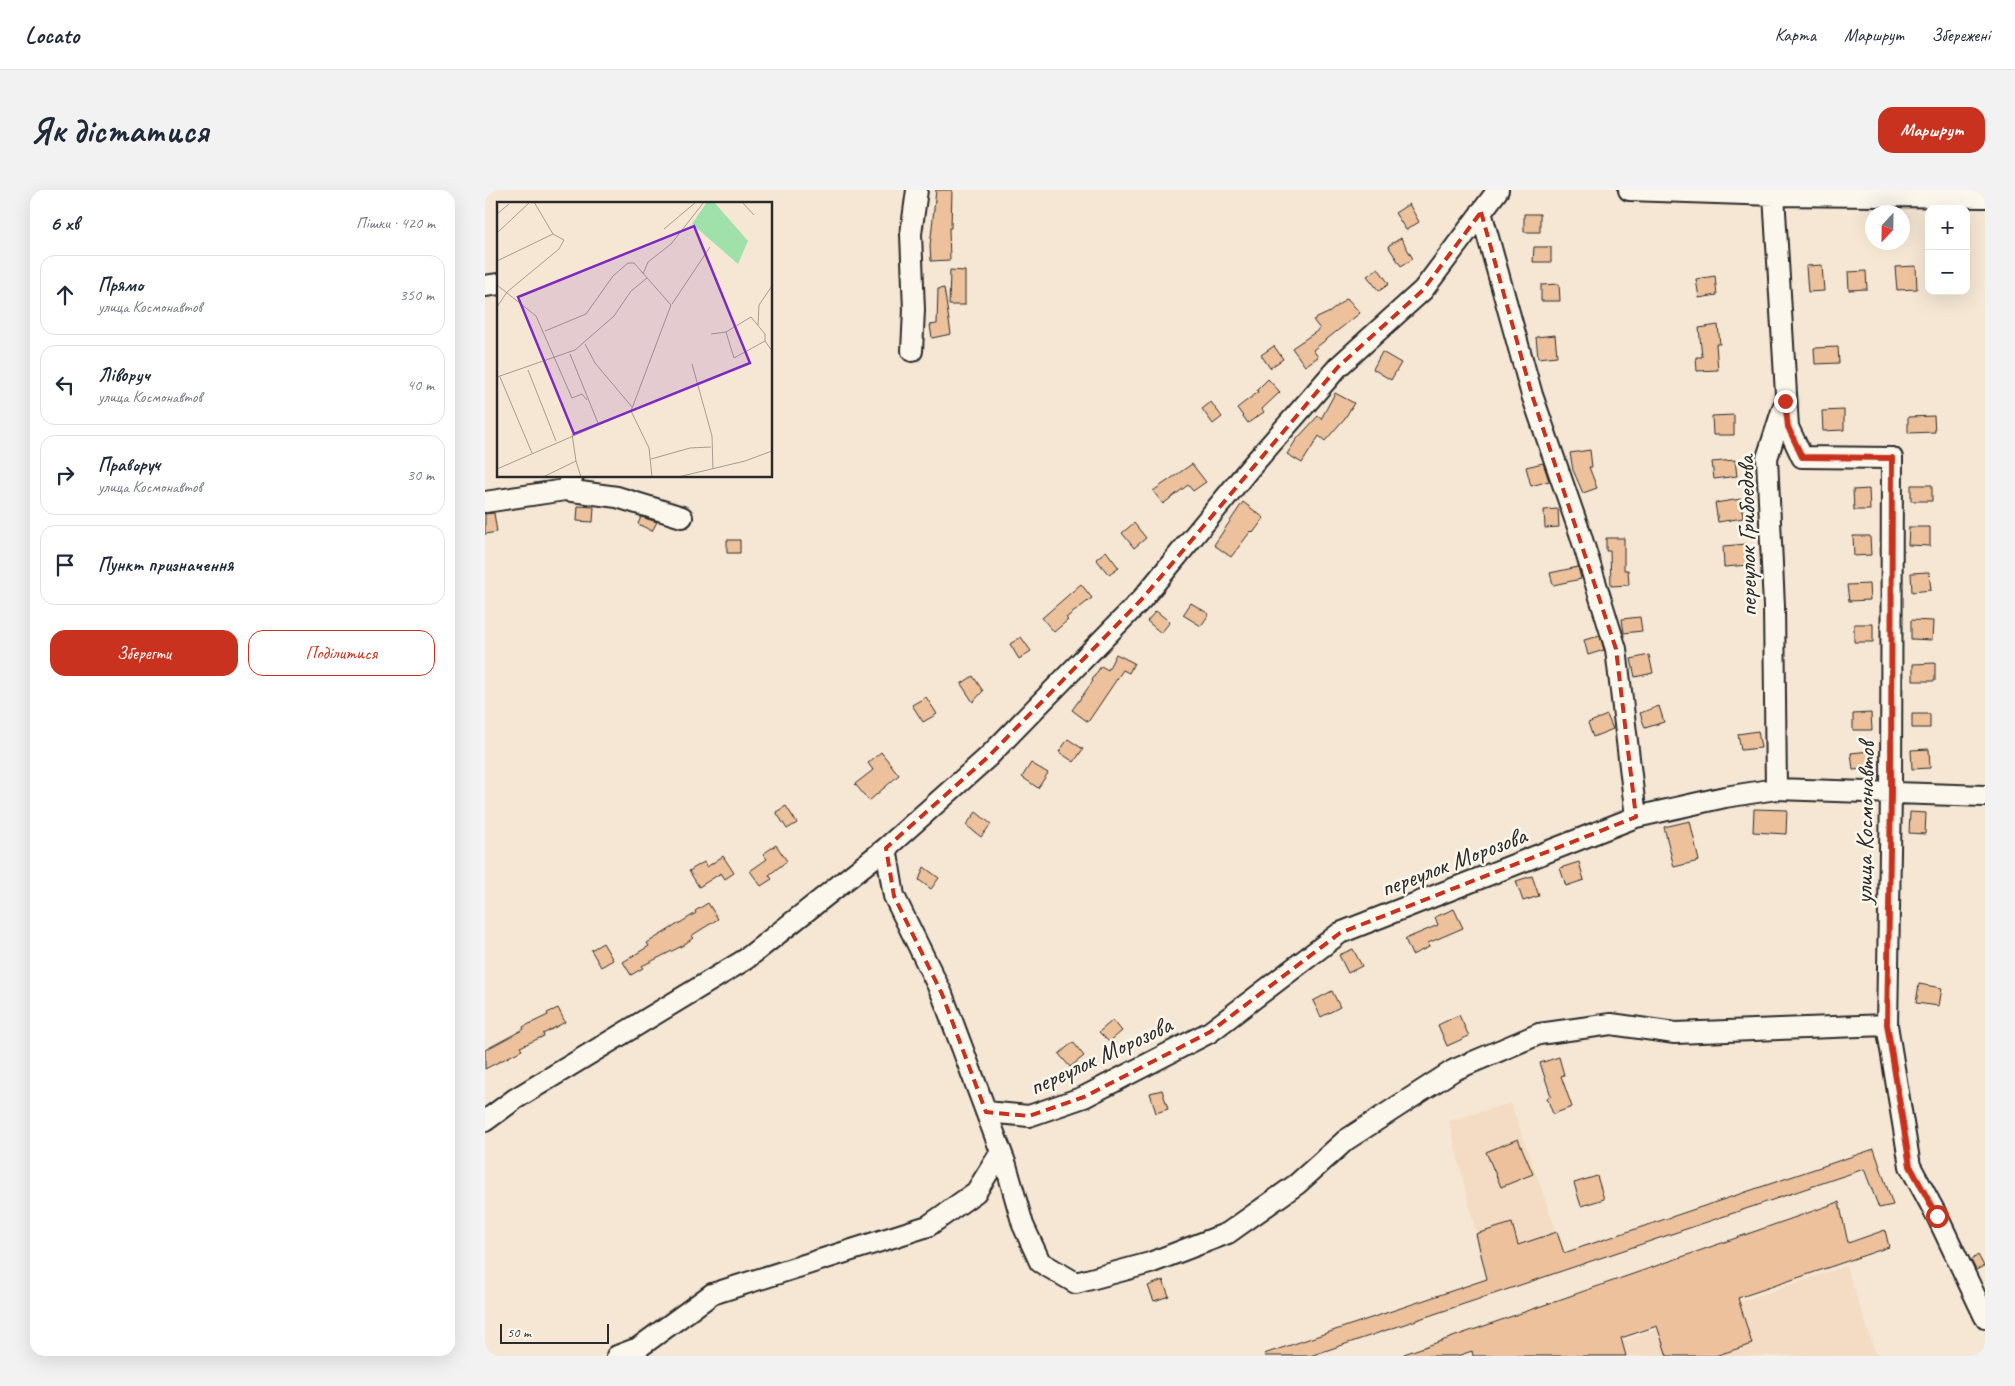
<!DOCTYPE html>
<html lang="uk">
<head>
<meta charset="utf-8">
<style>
  :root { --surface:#fff; --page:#f2f2f3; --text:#1f2937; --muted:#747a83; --line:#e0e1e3; --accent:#c8321e }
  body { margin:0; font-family:Caveat,sans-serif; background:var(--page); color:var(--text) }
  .controls { position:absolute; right:15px; top:15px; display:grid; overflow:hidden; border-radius:10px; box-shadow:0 5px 20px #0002 }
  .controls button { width:45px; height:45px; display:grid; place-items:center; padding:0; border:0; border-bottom:1px solid var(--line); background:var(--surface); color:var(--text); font:25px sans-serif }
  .compass { position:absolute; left:1380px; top:15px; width:45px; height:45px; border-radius:50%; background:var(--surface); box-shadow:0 5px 20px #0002; rotate:202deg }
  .scale { position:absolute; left:15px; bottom:12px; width:109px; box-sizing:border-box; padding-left:5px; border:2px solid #2b2b2b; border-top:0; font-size:14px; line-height:18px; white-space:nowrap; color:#2b2b2b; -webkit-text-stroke:4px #fbf7ec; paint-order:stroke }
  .stop { position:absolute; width:15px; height:15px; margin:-11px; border:4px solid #c8321e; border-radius:50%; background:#fff }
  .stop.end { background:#c8321e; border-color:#fff; box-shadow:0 1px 5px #0008 }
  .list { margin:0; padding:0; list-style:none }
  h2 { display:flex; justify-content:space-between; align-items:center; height:65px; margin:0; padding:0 20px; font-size:21px }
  h2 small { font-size:16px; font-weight:400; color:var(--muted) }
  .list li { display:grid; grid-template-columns:32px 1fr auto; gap:15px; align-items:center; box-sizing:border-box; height:80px; margin:0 10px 10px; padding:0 10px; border:1px solid var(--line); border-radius:15px }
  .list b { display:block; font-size:19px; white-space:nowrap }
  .list p { margin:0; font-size:16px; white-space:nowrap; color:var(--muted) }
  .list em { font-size:16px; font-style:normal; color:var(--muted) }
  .actions { display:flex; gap:10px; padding:15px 20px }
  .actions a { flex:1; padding:11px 0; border:1px solid var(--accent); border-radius:15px; text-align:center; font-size:18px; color:var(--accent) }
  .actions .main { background:var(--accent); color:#fff }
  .icon { flex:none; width:28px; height:28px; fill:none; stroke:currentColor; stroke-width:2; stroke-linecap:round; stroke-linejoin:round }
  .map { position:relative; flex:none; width:1500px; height:1166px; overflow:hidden; border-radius:15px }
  header { display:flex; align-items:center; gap:30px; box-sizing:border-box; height:70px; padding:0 25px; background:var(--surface); border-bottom:1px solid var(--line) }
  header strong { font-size:24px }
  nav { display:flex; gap:28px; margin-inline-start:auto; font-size:18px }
  .intro { display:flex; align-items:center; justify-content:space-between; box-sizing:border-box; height:120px; padding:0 30px }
  h1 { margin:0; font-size:35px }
  .button { padding:12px 22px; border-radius:15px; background:var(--accent); color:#fff; font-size:18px; font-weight:700 }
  main { display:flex; gap:30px; padding:0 30px }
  aside { flex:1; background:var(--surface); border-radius:15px; box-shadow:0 5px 20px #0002 }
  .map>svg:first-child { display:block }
</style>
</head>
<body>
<header>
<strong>Locato</strong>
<nav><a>Карта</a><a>Маршрут</a><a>Збережені</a></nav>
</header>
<div class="intro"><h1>Як дістатися</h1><a class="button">Маршрут</a></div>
<main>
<aside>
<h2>6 хв<small>Пішки · 420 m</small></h2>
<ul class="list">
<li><svg class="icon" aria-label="ahead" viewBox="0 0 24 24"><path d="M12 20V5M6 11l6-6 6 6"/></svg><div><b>Прямо</b><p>улица Космонавтов</p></div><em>350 m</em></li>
<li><svg class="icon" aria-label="left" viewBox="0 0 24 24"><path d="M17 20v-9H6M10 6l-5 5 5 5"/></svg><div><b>Ліворуч</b><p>улица Космонавтов</p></div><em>40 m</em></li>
<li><svg class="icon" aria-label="right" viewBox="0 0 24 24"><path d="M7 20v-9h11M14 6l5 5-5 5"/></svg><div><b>Праворуч</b><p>улица Космонавтов</p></div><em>30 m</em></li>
<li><svg class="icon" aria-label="arrive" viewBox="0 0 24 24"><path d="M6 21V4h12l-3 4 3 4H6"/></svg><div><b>Пункт призначення</b></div></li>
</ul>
<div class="actions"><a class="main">Зберегти</a><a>Поділитися</a></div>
</aside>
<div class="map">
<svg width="1500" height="1166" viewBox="0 0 1500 1166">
  <rect width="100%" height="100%" fill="#f6e7d4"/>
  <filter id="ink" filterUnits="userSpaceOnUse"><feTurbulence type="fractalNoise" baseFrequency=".02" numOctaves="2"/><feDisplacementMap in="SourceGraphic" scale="10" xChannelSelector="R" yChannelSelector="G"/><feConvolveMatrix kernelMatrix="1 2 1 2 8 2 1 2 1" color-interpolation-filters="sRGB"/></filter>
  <g filter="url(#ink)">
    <path fill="#f3dcc3" d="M1026,913L1079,1063L1002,1089L964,931Z
      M1361,1076L1392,1166H1093Z"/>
    <path fill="#ecc19c" stroke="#2b2b2b" d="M451,0H467L466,38H464L465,70L446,71L445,56Z
      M924,14L934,32L921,40L910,23Z
      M1039,24H1055V42H1039Z
      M916,48L928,69L916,76L903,56Z
      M1049,57H1066V72H1048Z
      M1337,75L1339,101L1323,102L1321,76Z
      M1431,76L1432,99L1412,100L1410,77Z
      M893,78L904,94L894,101L882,86Z
      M465,80L480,81V115H464Z
      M1381,81L1382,99L1364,100L1363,82Z
      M1230,86L1232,105L1214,108L1211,89Z
      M1074,94L1075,111H1056V95Z
      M459,98L466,144L447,148L445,135L452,134L453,99Z
      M862,108L875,123L828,160L833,167L820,176L807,158L835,139L828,130L845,122Z
      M1233,135L1235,154H1231L1233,180L1212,181L1211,167H1217L1214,138Z
      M1070,145L1072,166L1053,168L1051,147Z
      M789,156L798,169L785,178L776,165Z
      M1353,157L1354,173L1330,174L1329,158Z
      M897,162L916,173L906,190L888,179Z
      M783,189L795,202L777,219L779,222L763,233L752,218L773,202L772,200Z
      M850,203L869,213L860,228L840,251L834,246L817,273L802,264L811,250L833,226L836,229Z
      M726,212L737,227L728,234L717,219Z
      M1359,220V240L1338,241L1337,221Z
      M1249,225V245H1228L1227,226Z
      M1449,226L1450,242L1423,243V227Z
      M1105,260L1107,277H1104L1112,298L1098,303L1088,280L1085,263Z
      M1250,270L1252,286L1229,289L1227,272Z
      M1058,273L1064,291L1046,296L1041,277Z
      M707,274L721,292L708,301L703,295L678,314L668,301Z
      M1426,295H1447V311H1426Z
      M1384,299L1385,320H1369L1368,300Z
      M1256,309L1258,328L1233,332L1230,313Z
      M758,312L779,328L768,343L766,341L746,367L729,355Z
      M93,316L109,317L108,332L92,331Z
      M1073,319L1074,337L1060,338L1059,320Z
      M9,323L12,342L0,344V324Z
      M156,327L172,332L167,341L153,334Z
      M649,333L661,348L649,358L637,343Z
      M1424,337H1445V356L1423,355Z
      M1368,346H1385L1386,365L1369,366Z
      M1121,348H1139V380H1143L1144,395L1126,396L1125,361H1121Z
      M242,350H255V363H242Z
      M1262,354L1264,375L1239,377L1238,356Z
      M621,361L634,378L624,385L611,369Z
      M1093,377L1096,389L1068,395L1065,383Z
      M1444,382L1446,400L1427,402L1426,383Z
      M596,394L607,408L581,428L583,430L569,442L557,428Z
      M1384,394L1385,410L1364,411L1362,395Z
      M706,413L724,424L716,436L698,425Z
      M671,421L685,432L676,443L662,431Z
      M1155,427L1157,441L1139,443L1137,429Z
      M1426,430L1448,431L1447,450L1426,449Z
      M1369,434H1388V452H1369Z
      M1115,446L1119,460L1103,465L1099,450Z
      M536,447L546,461L534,469L525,454Z
      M631,464L649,473L644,483L638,480L603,532L587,520L608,491L607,490L616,476L623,480Z
      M1164,465L1168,483L1150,487L1146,469Z
      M1450,473V491H1428V474Z
      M488,486L498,501L488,512L476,494Z
      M441,507L452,524L438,532L427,515Z
      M1174,516L1179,532L1160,538L1155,523Z
      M1386,523L1387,540H1368V524Z
      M1427,524H1445V538H1427Z
      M1122,525L1128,539L1108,547L1103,533Z
      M1273,541L1276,558L1256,560L1253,544Z
      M583,549L598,559L589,572L574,562Z
      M1444,559L1445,578L1427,579L1426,560Z
      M1385,561L1387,578L1368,580L1366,563Z
      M396,562L414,585L384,611L370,594L388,580L383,573Z
      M546,573L563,583L553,598L537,587Z
      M301,616L312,633L302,639L291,622Z
      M1269,619L1302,620L1301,644L1268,642Z
      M491,622L506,634L496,647L481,635Z
      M1425,622L1441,623L1440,644L1424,643Z
      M1205,631L1214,671L1189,677L1179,637Z
      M291,655L302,671L284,685L287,689L276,696L265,681L282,669L278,664Z
      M238,666L249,683L240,689L236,683L214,697L204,681L219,672L222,677Z
      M1094,672L1099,690L1081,696L1075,678Z
      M439,677L454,688L446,699L434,690Z
      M1047,686L1054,706L1038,711L1031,691Z
      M223,713L233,729L206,746L208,748L197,756L157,776L158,778L146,785L138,772L164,756L162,753L211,723L210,721Z
      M969,719L978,738L943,753L944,757L927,765L920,749L953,735L950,727Z
      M118,753L128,770L116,777L106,760Z
      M868,759L877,776L863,783L854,765Z
      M1434,794L1457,798L1454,816L1431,813Z
      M847,801L855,817L836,827L828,811Z
      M73,818L80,832L58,844L59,846L35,857L37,860L0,879V860L39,839L38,837L63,825L62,823Z
      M974,825L984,846L962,856L953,835Z
      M628,830L637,841L624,852L614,842Z
      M588,852L599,866L585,877L574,864Z
      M1074,867L1079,885L1076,886L1087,917L1068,924L1062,908L1066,906L1055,873Z
      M677,900L683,919L671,923L665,903Z
      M1033,949L1048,984L1016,997L1001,962Z
      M1389,959L1408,1015L1394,1018L1379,979L825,1166H780L779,1164L1002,1089L991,1044L1027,1033L1033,1055L1072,1042L1079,1063Z
      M1112,986L1119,1009L1096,1016L1089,993Z
      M1354,1012L1363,1053L1400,1040L1404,1057L1253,1108L1267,1154L1230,1166H1182L1172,1136L1136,1148L1141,1166H988L987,1161L972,1166H919V1164Z
      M1493,1065L1499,1076L1491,1080L1486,1070Z
      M678,1090L684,1106L669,1111L663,1096Z"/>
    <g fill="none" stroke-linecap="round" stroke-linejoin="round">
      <defs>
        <path id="minor" d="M1013,0L938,100L853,177L764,279L657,409L503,567L401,658L409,706L457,804L521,975L538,1035L555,1072L591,1093L665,1073L743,1043L812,994L861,950L969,880L1054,844L1126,834L1190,843L1402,835
          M1144,0L1289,5L1500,7
          M1289,5L1303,237L1317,267L1407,268L1406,604L1402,835L1425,976L1452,1026L1500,1127
          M996,22L1047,205L1095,343L1131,459L1151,627
          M0,96L14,94
          M427,161L429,120L426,44L432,0
          M80,300L132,307L197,327
          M0,312L80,300L88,286
          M1291,599L1289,416L1282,268L1298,218
          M501,922L544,926L599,907L725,842L855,743L1151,627L1240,607L1291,599L1500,606
          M0,931L30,909L261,769L401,658
          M132,1166L153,1158L227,1104L443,1036L491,1002L516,962"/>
      </defs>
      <use href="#minor" stroke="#2b2b2b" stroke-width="24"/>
      <use href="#minor" stroke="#fbf7ec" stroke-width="20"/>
    </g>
  </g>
  <g fill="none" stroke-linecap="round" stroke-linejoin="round" filter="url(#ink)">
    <path stroke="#c8321e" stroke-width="6" d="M1300,211L1303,237L1317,267L1407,268L1406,604L1402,834L1425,976L1452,1026"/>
  </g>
  <path fill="none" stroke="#c8321e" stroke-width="4" stroke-dasharray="10 6" stroke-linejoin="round" d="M996,22L1047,205L1131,459L1151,627L855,743L725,842L599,907L544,926L501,922L457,804L409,706L401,658L503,567L657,409L853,177L938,100Z"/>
  <g text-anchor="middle" stroke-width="5" stroke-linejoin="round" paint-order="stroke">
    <g font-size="25" fill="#2b2b2b" stroke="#fbf7ec">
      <text transform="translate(1261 346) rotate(-91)" y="9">переулок Грибоедова</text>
      <text transform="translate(1379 633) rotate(-89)" y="9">улица Космонавтов</text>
      <text transform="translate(968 671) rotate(-21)" y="9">переулок Морозова</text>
      <text transform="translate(615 865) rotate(-25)" y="9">переулок Морозова</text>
    </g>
  </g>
  <g transform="translate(12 12)">
    <rect width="275" height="275" fill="#f6e7d4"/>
    <path d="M210,0H217L251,39L241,62L195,22Z" fill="#a0e1ab"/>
    <path fill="none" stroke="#a59c90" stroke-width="1" d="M37,0L56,32M245,0L257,13M0,12L12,2M167,27L199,0M0,31L33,0M0,59L56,32L67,38L62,47L10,90L0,105M146,72L151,60L174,42L207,0M0,83L39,114L75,196L85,192L90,198M175,102L213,45M261,123L262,103L275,84M48,129L89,112L116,74L131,61H137L174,103L134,209M214,132L229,130M268,139L237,156L229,130L254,115L268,132V139L275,149M88,142L98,161L135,205M73,152L101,221M195,162L215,234L216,267M31,168L59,239M0,175L78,148L117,114L134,89L150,76M3,175L35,251M134,209L152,246L155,275M154,257L193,246L214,245M79,259L84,275M0,267L134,209M46,275L79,259L75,232M181,275L248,259L275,249"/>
    <path fill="#7b2cbf" fill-opacity="0.15" stroke="#7b2cbf" stroke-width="2.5" d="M197,24L253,161L77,232L21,95Z"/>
    <rect width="275" height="275" fill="none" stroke="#2b2b2b" stroke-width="2.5"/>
  </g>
</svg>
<div class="controls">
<button>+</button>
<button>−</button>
</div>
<svg class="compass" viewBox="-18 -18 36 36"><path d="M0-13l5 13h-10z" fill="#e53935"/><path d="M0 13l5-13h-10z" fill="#747a83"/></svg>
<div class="scale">50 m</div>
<div class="stop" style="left:1452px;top:1026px"></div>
<div class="stop end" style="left:1300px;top:211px"></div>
</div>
</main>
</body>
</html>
